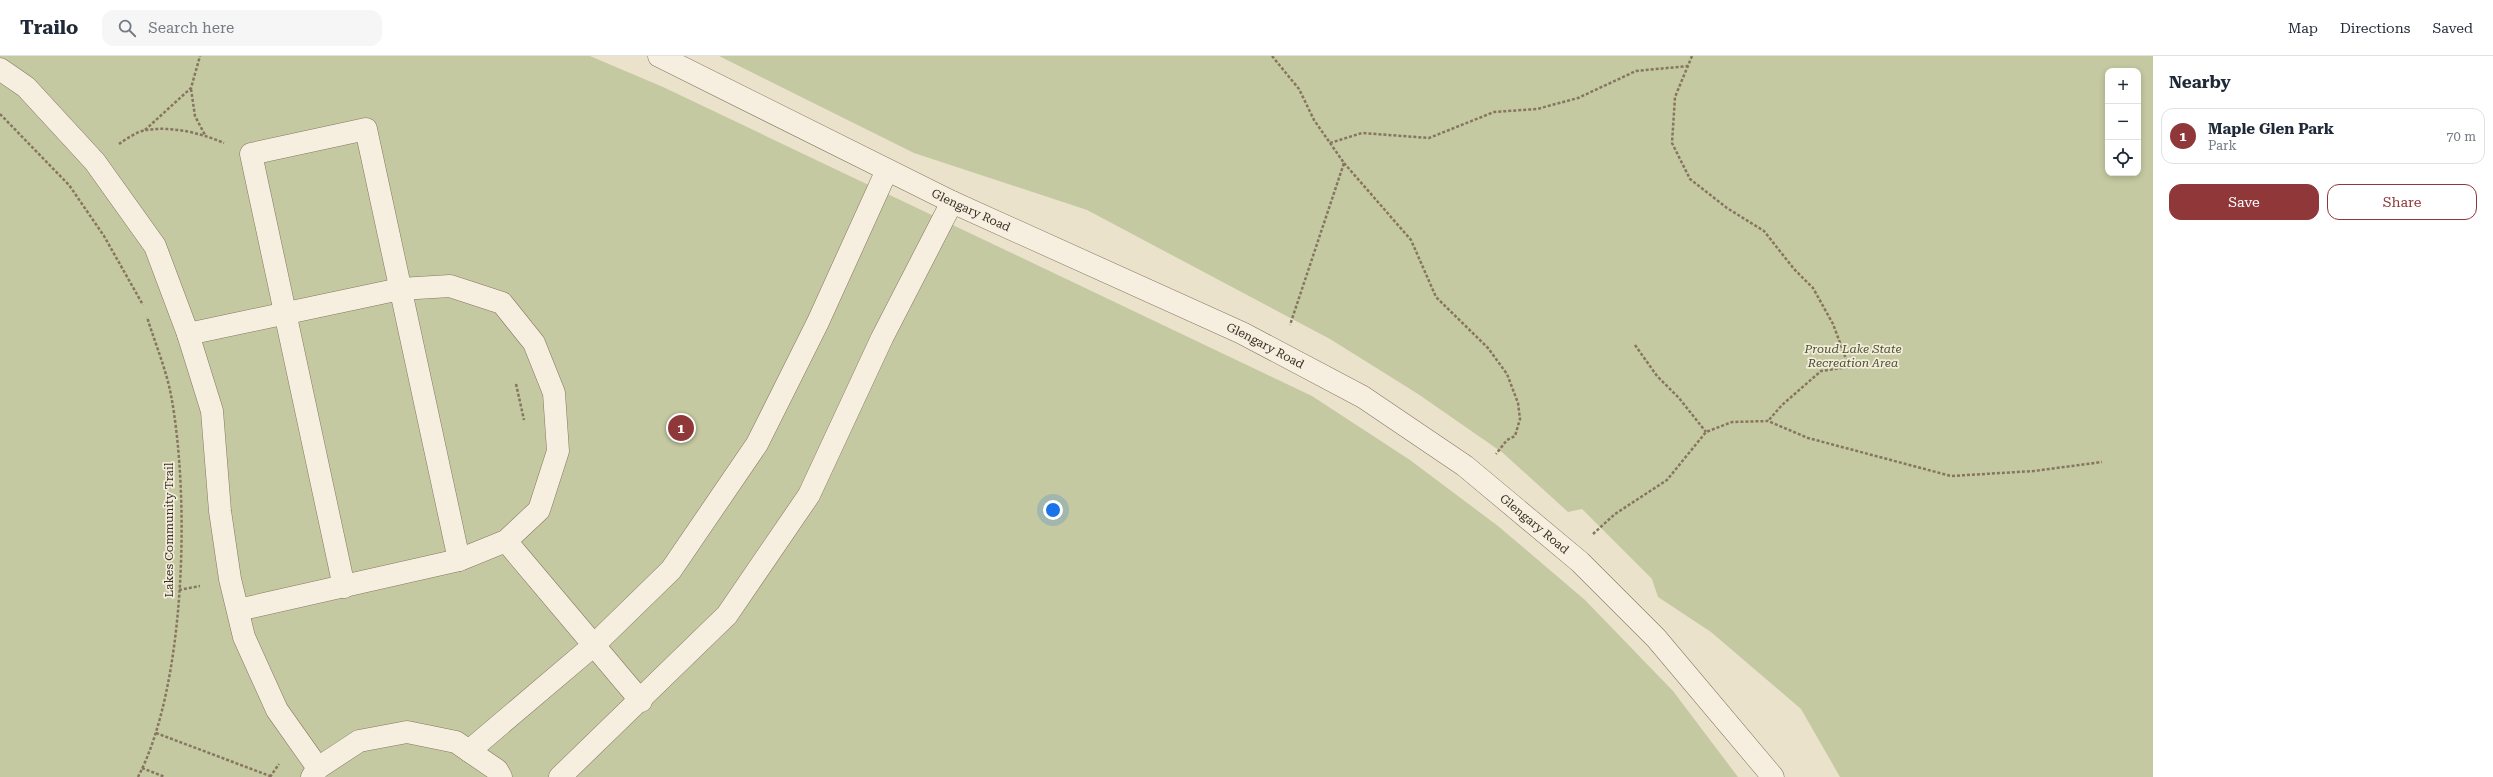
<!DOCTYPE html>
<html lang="en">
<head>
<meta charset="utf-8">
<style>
  :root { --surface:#fff; --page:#f6f6f7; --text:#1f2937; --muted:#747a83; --line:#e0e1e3; --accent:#903739 }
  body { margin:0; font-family:"Roboto Serif",serif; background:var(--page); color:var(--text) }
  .controls { position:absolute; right:12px; top:12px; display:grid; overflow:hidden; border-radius:8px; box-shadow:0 2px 6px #0003 }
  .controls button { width:36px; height:36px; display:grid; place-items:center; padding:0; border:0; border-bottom:1px solid var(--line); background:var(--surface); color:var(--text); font:20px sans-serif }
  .you { position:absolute; left:1053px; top:454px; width:14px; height:14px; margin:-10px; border:3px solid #fff; border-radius:50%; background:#1a73e8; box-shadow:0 0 0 6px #1a73e833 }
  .badge { display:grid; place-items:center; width:26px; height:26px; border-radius:50%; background:var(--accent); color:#fff; font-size:13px; font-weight:700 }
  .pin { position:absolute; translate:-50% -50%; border:2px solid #fff; box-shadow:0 1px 4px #0006 }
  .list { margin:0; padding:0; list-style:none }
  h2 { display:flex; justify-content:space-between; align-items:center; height:52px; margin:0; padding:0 16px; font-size:17px }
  h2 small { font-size:13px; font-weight:400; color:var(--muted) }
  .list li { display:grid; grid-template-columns:26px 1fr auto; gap:12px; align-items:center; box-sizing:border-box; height:56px; margin:0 8px 8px; padding:0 8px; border:1px solid var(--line); border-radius:12px }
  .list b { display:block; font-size:15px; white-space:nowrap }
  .list p { margin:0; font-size:13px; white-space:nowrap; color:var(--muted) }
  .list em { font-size:13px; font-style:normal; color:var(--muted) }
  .actions { display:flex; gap:8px; padding:12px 16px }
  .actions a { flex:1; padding:9px 0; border:1px solid var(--accent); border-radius:12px; text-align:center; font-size:14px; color:var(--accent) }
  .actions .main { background:var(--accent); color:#fff }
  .icon { flex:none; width:22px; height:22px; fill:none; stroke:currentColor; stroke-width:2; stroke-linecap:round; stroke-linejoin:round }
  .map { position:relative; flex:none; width:2153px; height:721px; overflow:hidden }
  header { display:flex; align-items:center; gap:24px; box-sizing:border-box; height:56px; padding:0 20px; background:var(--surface); border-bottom:1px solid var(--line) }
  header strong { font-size:19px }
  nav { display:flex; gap:22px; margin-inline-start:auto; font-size:14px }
  .search { width:280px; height:36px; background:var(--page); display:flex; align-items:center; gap:10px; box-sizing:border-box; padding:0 14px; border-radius:12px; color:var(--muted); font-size:15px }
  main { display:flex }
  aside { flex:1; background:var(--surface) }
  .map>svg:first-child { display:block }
</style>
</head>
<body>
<header>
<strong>Trailo</strong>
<div class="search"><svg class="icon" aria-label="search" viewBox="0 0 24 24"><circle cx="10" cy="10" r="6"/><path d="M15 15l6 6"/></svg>Search here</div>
<nav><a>Map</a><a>Directions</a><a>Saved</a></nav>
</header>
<main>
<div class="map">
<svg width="2153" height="721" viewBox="0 0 2153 721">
  <rect width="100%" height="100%" fill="#ebe2cc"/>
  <path fill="#c4c9a1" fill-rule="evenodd" d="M0,0H590L663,31L1312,340L1410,404L1498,470L1585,544L1673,635L1738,721H0Z
    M719,0H2153V721H1840L1801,653L1711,576L1658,541L1652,523L1582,453L1568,456L1503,397L1418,338L1330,283L1087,154L914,97ZM2108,15H2138V117H2108Z"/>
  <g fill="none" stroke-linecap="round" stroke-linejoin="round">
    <defs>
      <g id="minor">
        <path id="s1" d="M659,0L952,146L1242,277L1363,341L1465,410L1580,506L1656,582L1773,721"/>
        <path d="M0,13L26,31L95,106L155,190L188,278L212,355L220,455L230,523L244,581L277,654L318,712"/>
        <path d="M188,278L400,233L450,230L502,247L534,287L554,337L558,395L539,454L506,485L459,504L238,554"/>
        <path d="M506,485L641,645"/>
        <path d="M344,531L251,98L366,73L459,504"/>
        <path d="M469,695L594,589L671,514L757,388L818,266L887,114"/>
        <path d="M312,721L318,712L359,685L407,676L456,686L497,714L501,721"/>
        <path d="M560,721L727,559L809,439L882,282L952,146"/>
      </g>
    </defs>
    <use href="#minor" stroke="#877561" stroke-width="23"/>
    <path stroke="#877561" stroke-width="2.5" stroke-dasharray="3 2" stroke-linecap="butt" d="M1272,0L1299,33L1314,64L1344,107L1290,269
      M1692,0L1675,41L1672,87L1690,123L1727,152L1764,175L1794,213L1813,232L1833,268L1849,311L1821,315L1782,349L1768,365
      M191,33L195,60L205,79
      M0,58L69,129L104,180L143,249
      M145,74L191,32L200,0
      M1330,87L1362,77L1429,82L1494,56L1537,53L1578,42L1636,15L1688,10
      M119,88C126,83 138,75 146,74C172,70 201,77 224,87
      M1344,107L1411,184L1436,241L1488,292L1507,318L1518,347L1520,363L1515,380L1507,384L1496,398
      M1635,289L1657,320L1679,342L1706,376
      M516,328L524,364
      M1593,478L1615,458L1667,424L1706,376L1732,366L1768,365L1808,382L1951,420L2034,415L2102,406
      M179,534L200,530
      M156,677L270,720
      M142,712L165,721
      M138,721C186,629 190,441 171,339C166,313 155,287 147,261
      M270,721L279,708"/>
    <use href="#minor" stroke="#f6efdf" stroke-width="22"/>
  </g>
  <g text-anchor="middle" stroke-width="3.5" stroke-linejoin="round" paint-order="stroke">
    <g font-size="12" fill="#392e23" stroke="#f3ecdb">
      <text dy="4" stroke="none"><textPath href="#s1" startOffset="348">Glengary Road</textPath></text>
      <text dy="4" stroke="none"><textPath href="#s1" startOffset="672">Glengary Road</textPath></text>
      <text dy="4" stroke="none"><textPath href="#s1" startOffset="996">Glengary Road</textPath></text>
      <text transform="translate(169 474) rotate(-90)" y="4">Lakes Community Trail</text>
    </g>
    <g font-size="12" font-style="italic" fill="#4a532c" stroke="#f3ecdb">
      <text x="1853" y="297">Proud Lake State<tspan x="1853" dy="14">Recreation Area</tspan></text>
    </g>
  </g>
</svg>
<div class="controls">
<button>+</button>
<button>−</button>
<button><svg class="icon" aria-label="locate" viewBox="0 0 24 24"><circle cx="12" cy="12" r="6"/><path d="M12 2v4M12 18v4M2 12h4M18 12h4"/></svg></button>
</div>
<div class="you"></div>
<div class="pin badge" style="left:681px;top:372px">1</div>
</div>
<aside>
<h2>Nearby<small></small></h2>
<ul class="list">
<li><span class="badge">1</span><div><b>Maple Glen Park</b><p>Park</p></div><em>70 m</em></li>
</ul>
<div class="actions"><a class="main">Save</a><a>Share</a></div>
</aside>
</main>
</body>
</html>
